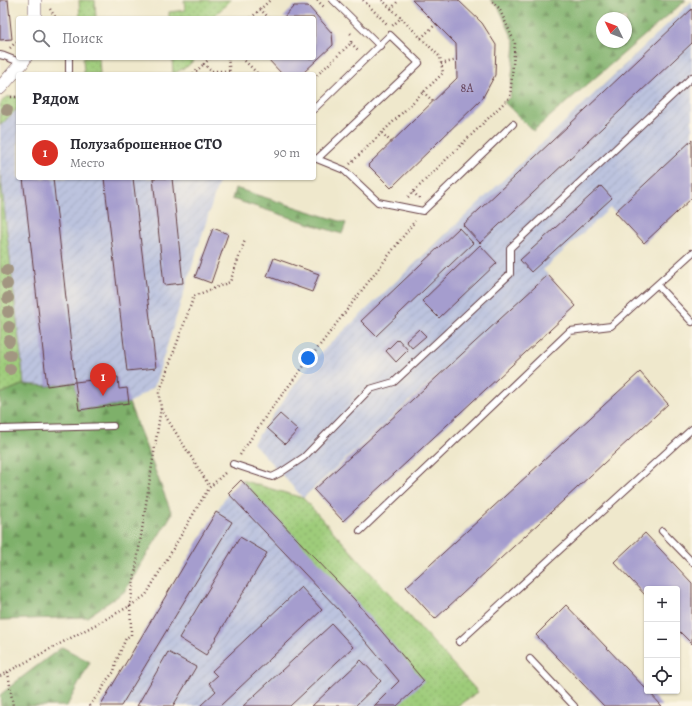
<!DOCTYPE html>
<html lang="ru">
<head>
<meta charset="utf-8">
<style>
  :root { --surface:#fff; --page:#f2f2f3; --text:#2b2b33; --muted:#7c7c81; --line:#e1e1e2; --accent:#d93025 }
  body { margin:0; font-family:Alegreya,serif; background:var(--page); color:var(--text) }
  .controls { position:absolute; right:12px; bottom:12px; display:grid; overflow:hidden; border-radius:4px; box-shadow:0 1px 3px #0004 }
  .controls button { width:36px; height:36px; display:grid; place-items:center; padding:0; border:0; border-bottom:1px solid var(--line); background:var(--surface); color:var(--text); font:20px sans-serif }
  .compass { position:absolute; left:596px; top:12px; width:36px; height:36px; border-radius:50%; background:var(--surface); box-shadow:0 1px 3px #0004; rotate:313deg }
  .you { position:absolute; left:308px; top:358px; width:14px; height:14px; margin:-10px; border:3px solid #fff; border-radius:50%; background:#1a73e8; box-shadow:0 0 0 6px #1a73e833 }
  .badge { display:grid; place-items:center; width:26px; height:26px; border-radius:50%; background:var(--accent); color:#fff; font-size:13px; font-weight:700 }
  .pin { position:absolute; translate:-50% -33px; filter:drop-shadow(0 1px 2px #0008) }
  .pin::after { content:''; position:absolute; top:21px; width:14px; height:12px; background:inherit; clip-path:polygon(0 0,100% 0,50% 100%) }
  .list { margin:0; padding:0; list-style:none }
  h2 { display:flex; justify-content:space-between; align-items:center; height:52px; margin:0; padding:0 16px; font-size:17px }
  h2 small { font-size:13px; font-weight:400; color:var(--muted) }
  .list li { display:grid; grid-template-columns:26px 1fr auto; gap:12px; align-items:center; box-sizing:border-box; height:56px; padding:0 16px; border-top:1px solid var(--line) }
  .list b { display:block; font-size:15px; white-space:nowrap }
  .list p { margin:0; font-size:13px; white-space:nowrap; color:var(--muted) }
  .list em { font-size:13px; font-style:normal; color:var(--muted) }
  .icon { flex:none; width:22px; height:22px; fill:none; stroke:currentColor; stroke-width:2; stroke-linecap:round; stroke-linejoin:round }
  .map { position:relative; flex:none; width:692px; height:706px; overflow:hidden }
  .search { position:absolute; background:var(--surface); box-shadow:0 1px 3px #0004; left:16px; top:16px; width:300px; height:44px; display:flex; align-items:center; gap:10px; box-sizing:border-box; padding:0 14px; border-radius:4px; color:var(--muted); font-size:15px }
  .panel { position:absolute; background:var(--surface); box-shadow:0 1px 3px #0004; left:16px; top:72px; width:300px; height:108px; border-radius:4px }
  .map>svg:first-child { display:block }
</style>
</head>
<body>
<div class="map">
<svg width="692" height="706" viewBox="0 0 692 706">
  <defs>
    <pattern id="industrial-furrows" width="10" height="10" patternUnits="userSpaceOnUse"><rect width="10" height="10" fill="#bcc3de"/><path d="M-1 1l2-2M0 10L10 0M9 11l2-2" fill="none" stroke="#a3a7bf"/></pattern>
    <pattern id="grass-dots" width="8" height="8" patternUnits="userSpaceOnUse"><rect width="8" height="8" fill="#9ecc7a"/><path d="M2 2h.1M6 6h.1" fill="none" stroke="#8aaf6a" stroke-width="1.8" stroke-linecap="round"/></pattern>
    <pattern id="forest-firs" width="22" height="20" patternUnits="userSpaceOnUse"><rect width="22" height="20" fill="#7eb06a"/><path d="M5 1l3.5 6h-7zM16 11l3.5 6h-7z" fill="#698f57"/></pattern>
  </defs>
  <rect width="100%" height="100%" fill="#fcf5e5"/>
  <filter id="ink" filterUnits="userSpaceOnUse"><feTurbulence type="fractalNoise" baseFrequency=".025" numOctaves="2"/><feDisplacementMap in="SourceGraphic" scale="8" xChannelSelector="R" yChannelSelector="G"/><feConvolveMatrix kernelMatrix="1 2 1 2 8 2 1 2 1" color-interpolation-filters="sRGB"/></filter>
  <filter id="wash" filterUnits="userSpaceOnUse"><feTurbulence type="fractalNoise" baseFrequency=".012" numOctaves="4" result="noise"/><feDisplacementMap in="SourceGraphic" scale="16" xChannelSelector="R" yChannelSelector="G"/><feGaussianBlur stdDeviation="0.9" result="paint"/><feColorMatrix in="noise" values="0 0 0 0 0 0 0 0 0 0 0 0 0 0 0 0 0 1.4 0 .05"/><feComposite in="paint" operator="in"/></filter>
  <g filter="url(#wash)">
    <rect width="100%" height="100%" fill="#efe8cc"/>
    <path fill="url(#industrial-furrows)" d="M692,1V140L615,212L610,208L543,270L548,275L303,498L253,443L312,361Z
      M16,110H18V178H220L154,387L129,403L79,410L75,382L47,386L24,384L0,171V126Z
      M241,480L424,681L397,706H101L223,501L228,493Z"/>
    <path fill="url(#grass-dots)" stroke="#747652" d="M79,0H95L96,18H80Z
      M184,0H231L212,18H169V12L185,10Z
      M83,58H99L100,74H84Z
      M172,58H196L188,66L173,74Z
      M6,97H18V110H16L0,126V104Z
      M0,171L24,384L0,394Z
      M241,480L303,498L478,692L457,706H397L410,693Z"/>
    <path fill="url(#forest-firs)" stroke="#64684a" fill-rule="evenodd" d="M490,0H686L533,131L504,102L510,97L515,43L499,8ZM602,18H626V42H602Z
      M235,188L346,223L342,234L232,199Z
      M75,382L79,410L129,403L172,514L124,592L87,617L0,620V394L24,384L47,386Z
      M62,647L90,662L67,706H1L0,695L17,681Z"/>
    <g id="blocks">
      <path fill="#a59dce" d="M0,0H8L12,39L0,40Z
        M412,0H458L482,23L496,45L495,75L482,99L391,188L368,165L457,78L456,44Z
        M294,6H308L332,33L333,45L302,74H282L267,58H314V18H283Z
        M692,9V43L480,243L463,225Z
        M692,140V198L644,243L615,212Z
        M23,178H53L75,382L47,386Z
        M104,178H133L156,368L127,371Z
        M153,178H172L183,283L164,285Z
        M601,186L612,198L531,272L520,260Z
        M213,228L228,234L211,283L195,277Z
        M459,228L473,243L376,336L361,321Z
        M480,245L497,263L439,318L422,301Z
        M274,258L319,274L312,292L267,276Z
        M548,275L576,306L343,521L314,490Z
        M419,329L426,336L412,348L406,341Z
        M398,339L408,350L396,362L386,351Z
        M640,372L668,404L435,619L406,587Z
        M118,377L119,389L127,388L129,403L79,410L75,382Z
        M280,414L298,430L285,444L267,428Z
        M241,480L354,599L424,681L397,706H374L399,681L340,611L228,493Z
        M216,512L232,522L121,706H100Z
        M645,533L692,583V644L677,629V589H647V597L614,562Z
        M240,537L267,553L206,655L179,638Z
        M301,587L322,610L220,706H200L216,691L209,683L217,676L212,671Z
        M566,605L647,690V691H648L662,706H604L536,635Z
        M332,624L353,647L290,706H243Z
        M168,652L196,667L173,706H137Z
        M361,660L381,681L355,706H312Z"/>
    </g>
  </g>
  <g filter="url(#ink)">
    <use href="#blocks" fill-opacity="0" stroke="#633d43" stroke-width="1"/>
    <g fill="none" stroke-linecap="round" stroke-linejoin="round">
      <defs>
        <path id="lane" d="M333,0L380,46
          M0,55L4,56L22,63
          M69,71V58
          M314,109L390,35L419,63L317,159L314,158
          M317,159L344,170L378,202L423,211L513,124
          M657,285L692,322
          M0,429L113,426
          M233,464L272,477L280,473L304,457L370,389L394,382L510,274V248L692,77
          M360,531L570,331L611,326L692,253
          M662,531L692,562
          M459,642L692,429
          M530,659L574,706"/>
        <path id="street" d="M35,0V18
          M0,88L22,63L25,58"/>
      </defs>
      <use href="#lane" stroke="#633d43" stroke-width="8"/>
      <use href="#street" stroke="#633d43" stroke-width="14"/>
      <path stroke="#633d43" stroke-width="2.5" stroke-dasharray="1 3" stroke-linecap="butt" d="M317,0L324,7
        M363,0L388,25
        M382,0L401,18
        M50,9L56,18
        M260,9L269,18
        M391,9L399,0
        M251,18L270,0
        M421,38L436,24
        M351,43L359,51
        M10,48L18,40
        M210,58L204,64L214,74
        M228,58L230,74
        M242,58L258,74
        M441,64L457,60
        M212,71H229
        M193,74L204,64
        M314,78L351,43V34L350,33
        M423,92L433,101
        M11,97H18
        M382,133L391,142
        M350,164L443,73L440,57L401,18L392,26
        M413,192L420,199
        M408,197L510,97L515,43L499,8L490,0
        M161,409L210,487
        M240,455L268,413L415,221
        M8,672L13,706
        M0,676L130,606L146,595L204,496L210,487L227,471
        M90,706L93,701L102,690L106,681L114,672L116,662L126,638L131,635V624L130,606L161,408L159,393L194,296L230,282L245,240"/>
      <use href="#lane" stroke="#fff" stroke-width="6"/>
      <use href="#street" stroke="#fff" stroke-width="13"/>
    </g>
    <g fill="#a29681">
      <circle cx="7" cy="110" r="6"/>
      <circle cx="7" cy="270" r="6"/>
      <circle cx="7" cy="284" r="6"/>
      <circle cx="8" cy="298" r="6"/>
      <circle cx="8" cy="312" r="6"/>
      <circle cx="9" cy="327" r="6"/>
      <circle cx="9" cy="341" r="6"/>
      <circle cx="10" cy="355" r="6"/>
      <circle cx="10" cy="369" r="6"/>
    </g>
  </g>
  <g text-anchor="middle" stroke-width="3" stroke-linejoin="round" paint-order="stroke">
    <g font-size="12" fill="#613e54">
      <text x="467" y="92">8А</text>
    </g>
  </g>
</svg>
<div class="controls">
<button>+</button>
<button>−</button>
<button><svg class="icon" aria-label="locate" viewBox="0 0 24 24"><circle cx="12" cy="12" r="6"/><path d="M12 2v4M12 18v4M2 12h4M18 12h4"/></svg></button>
</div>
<svg class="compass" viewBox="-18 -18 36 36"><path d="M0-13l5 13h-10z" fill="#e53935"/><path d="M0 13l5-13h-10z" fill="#7c7c81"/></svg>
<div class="you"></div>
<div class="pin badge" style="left:103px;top:396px">1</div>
<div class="search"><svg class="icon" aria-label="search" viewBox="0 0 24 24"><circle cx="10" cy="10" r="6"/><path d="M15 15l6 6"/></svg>Поиск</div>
<section class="panel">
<h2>Рядом<small></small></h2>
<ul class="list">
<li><span class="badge">1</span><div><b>Полузаброшенное СТО</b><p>Место</p></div><em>90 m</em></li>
</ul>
</section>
</div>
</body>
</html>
